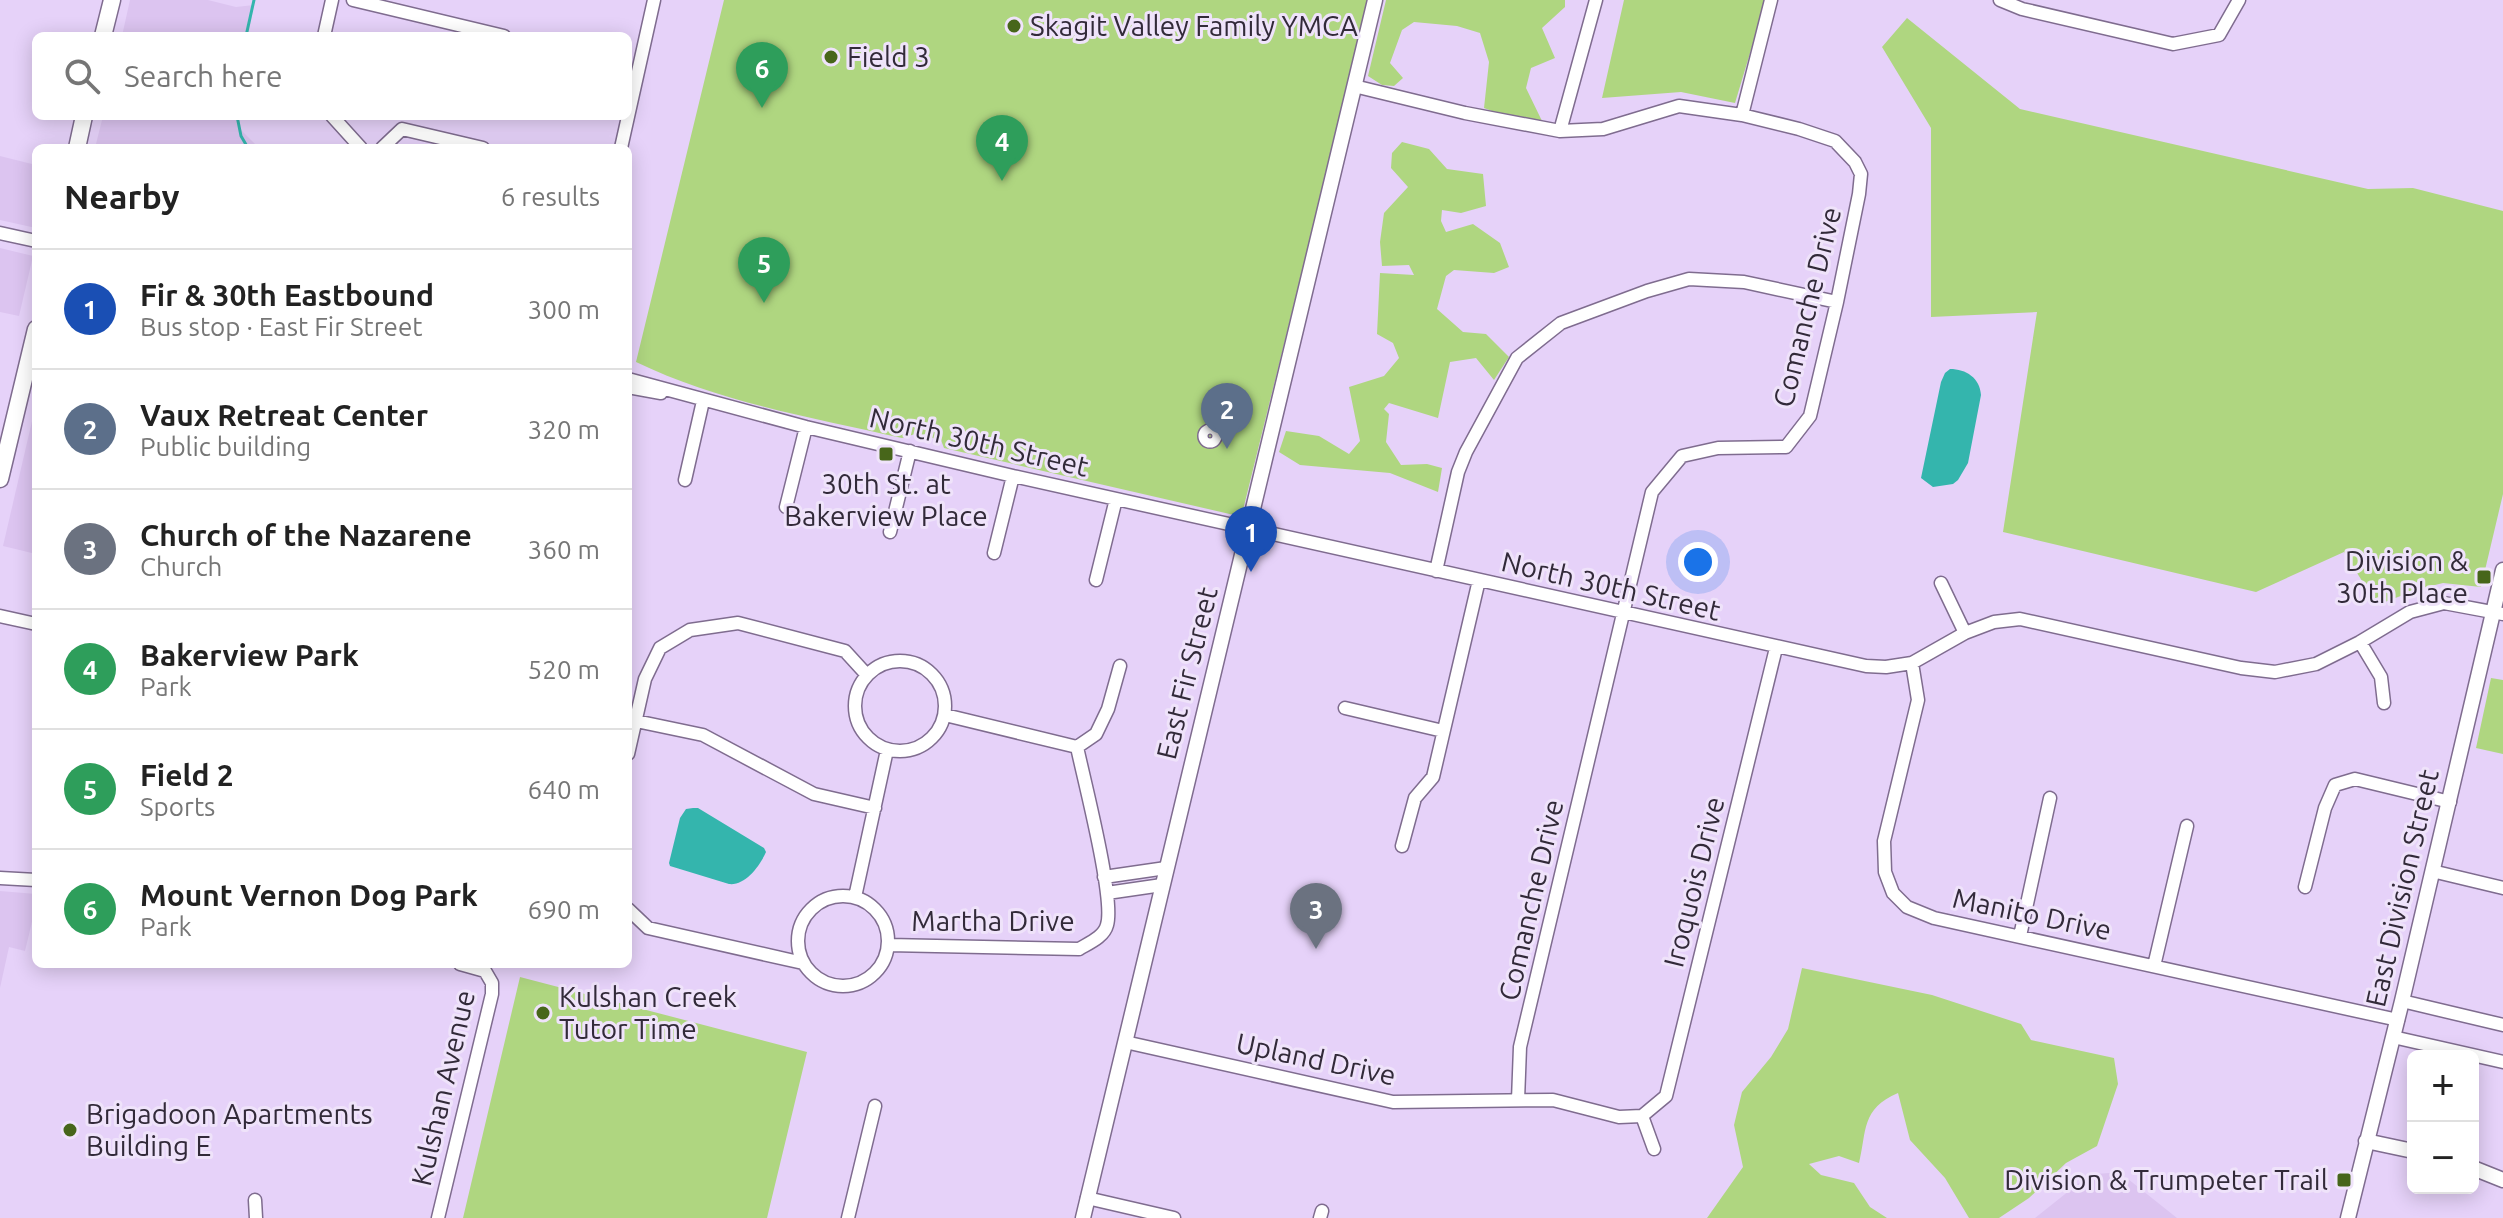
<!DOCTYPE html>
<html lang="en">
<head>
<meta charset="utf-8">
<style>
  :root { --surface:#fff; --page:#f2f2f2; --text:#222; --muted:#767676; --line:#e0e0e0; --accent:#47661a }
  body { margin:0; font-family:Ubuntu,sans-serif; background:var(--page); color:var(--text) }
  .controls { position:absolute; right:24px; bottom:24px; display:grid; overflow:hidden; border-radius:12px; box-shadow:0 4px 20px #0003 }
  .controls button { width:72px; height:72px; display:grid; place-items:center; padding:0; border:0; border-bottom:2px solid var(--line); background:var(--surface); color:var(--text); font:40px sans-serif }
  .you { position:absolute; left:1698px; top:562px; width:28px; height:28px; margin:-20px; border:6px solid #fff; border-radius:50%; background:#1a73e8; box-shadow:0 0 0 12px #1a73e833 }
  .badge { display:grid; place-items:center; width:52px; height:52px; border-radius:50%; background:var(--accent); color:#fff; font-size:26px; font-weight:700 }
  .pin { position:absolute; translate:-50% -66px; filter:drop-shadow(0 2px 4px #0008) }
  .pin::after { content:''; position:absolute; top:42px; width:28px; height:24px; background:inherit; clip-path:polygon(0 0,100% 0,50% 100%) }
  .list { margin:0; padding:0; list-style:none }
  h2 { display:flex; justify-content:space-between; align-items:center; height:104px; margin:0; padding:0 32px; font-size:34px }
  h2 small { font-size:26px; font-weight:400; color:var(--muted) }
  .list li { display:grid; grid-template-columns:52px 1fr auto; gap:24px; align-items:center; box-sizing:border-box; height:120px; padding:0 32px; border-top:2px solid var(--line) }
  .list b { display:block; font-size:30px; white-space:nowrap }
  .list p { margin:0; font-size:26px; white-space:nowrap; color:var(--muted) }
  .list em { font-size:26px; font-style:normal; color:var(--muted) }
  .icon { flex:none; width:44px; height:44px; fill:none; stroke:currentColor; stroke-width:2; stroke-linecap:round; stroke-linejoin:round }
  .map { position:relative; flex:none; width:2503px; height:1218px; overflow:hidden }
  .search { position:absolute; background:var(--surface); box-shadow:0 4px 20px #0003; left:32px; top:32px; width:600px; height:88px; display:flex; align-items:center; gap:20px; box-sizing:border-box; padding:0 28px; border-radius:12px; color:var(--muted); font-size:30px }
  .panel { position:absolute; background:var(--surface); box-shadow:0 4px 20px #0003; left:32px; top:144px; width:600px; height:824px; border-radius:12px }
  .map>svg:first-child { display:block }
</style>
</head>
<body>
<div class="map">
<svg width="2503" height="1218" viewBox="0 0 2503 1218">
  <rect width="100%" height="100%" fill="#e6d2f9"/>
  <path fill="#dcc4f0" d="M130,0H208L236,7L254,5L248,36H122Z
    M103,116H239L240,129L259,148H95Z
    M0,156L36,165V228L0,220Z
    M0,248L33,256L19,316L0,312Z
    M36,404V554L3,546Z
    M0,891L36,894V905L25,951L9,947L0,988Z
    M2109,1173L2128,1179L2177,1218H2035L2084,1179L2096,1174Z"/>
  <path fill="#afd680" d="M724,0H1369L1243,510L1234,515L944,448L941,440L915,434L902,438C813,418 719,402 636,362Z
    M1386,0H1565V7L1542,28L1555,58L1531,68L1526,88L1542,121L1505,116L1484,108L1489,62L1480,33L1457,26L1414,22L1402,30L1390,63L1403,78L1394,86L1382,85L1368,76Z
    M1624,0H1766L1735,103L1681,92L1602,98Z
    M1907,18L2020,109L2368,189L2413,188L2503,211V494L2481,587L2443,583L2419,589L2377,605L2344,552L2256,592L2003,532L2037,312L1931,317V128L1882,47Z
    M1402,142L1429,149L1447,169L1483,174L1486,206L1461,213L1442,210L1441,221L1446,232L1473,224L1500,243L1509,267L1494,273L1454,270L1446,276L1437,309L1463,332L1486,334L1509,357L1494,380L1476,358L1450,362L1438,418L1389,403L1384,409L1389,414L1386,442L1401,465L1427,464L1442,468L1438,492L1390,473L1300,465L1279,452L1286,431L1319,436L1349,454L1360,441L1349,387L1384,376L1399,358L1393,343L1377,334L1380,273L1414,275L1409,265L1382,266L1380,242L1384,213L1408,187L1391,168L1392,153Z
    M2491,678L2503,680V754L2476,748Z
    M1802,968L1932,995L2021,1024L2031,1040L2114,1058L2118,1084L2097,1146L2066,1163L2029,1198L1999,1218H1969L1945,1178L1910,1140L1898,1093C1861,1109 1867,1130 1859,1163L1839,1156L1809,1164L1821,1175L1854,1183L1870,1207L1887,1218H1707L1743,1167L1734,1125L1742,1092L1771,1057L1788,1029Z
    M520,977L807,1052L767,1218H463Z"/>
  <path fill="#34b5ad" d="M1950,369C1966,369 1980,378 1981,395L1968,463L1958,480L1953,484L1933,487L1921,478L1941,382L1945,373Z
    M693,808H698L764,848L766,852C760,866 745,886 729,884L670,866L669,863L680,818L686,809Z"/>
  <g fill="none" stroke-linecap="round" stroke-linejoin="round">
    <path stroke="#34b5ad" stroke-width="3" d="M246,36L254,0
      M237,116L241,136L248,148"/>
    <defs>
      <path id="pedestrian" d="M1203 436a7 7 0 1 1 14 0a7 7 0 1 1-14 0Z"/>
      <path id="minor" d="M353,0L504,36
        M2000,0L2022,9L2173,44L2219,35L2239,0
        M324,36L332,0
        M1354,86L1465,113L1560,131L1603,129L1679,106L1742,115L1799,129L1835,141L1855,162L1861,174L1859,194L1837,302L1810,416L1786,447L1718,448L1682,456L1652,492L1520,1047L1518,1100
        M1742,115L1771,0
        M332,116L361,148
        M1560,131L1596,0
        M382,148L402,129L483,148
        M621,148L654,0
        M0,233L36,241
        M628,379L806,427L1013,476L1866,666L1886,667L1912,663L1965,633L1994,622L2020,619L2241,668L2275,672L2316,664L2360,642L2410,612L2444,603L2503,614
        M628,387L661,393
        M685,480L703,401
        M786,507L806,427
        M890,532L910,451
        M994,553L1013,476
        M1436,571L1458,472L1466,452L1517,358L1561,323L1647,291L1689,279L1744,282L1837,302
        M1096,580L1116,499
        M1941,583L1965,633
        M0,616L36,624
        M2360,642L2381,677L2384,703
        M855 706a45 45 0 1 1 90 0a45 45 0 1 1-90 0Z
        M1912,663L1918,700L1884,841L1885,872L1893,893L1907,907L1934,918L2398,1020
        M1345,708L1443,731
        M636,721L703,735L814,794L875,808
        M1077,747L1096,734L1108,709L1120,666
        M628,754L645,679L660,648L690,630L738,623L845,651L866,674
        M1402,846L1415,798L1433,777L1479,580
        M2432,871L2503,888
        M1104,877L1166,868
        M0,878L36,880
        M2305,887L2325,808L2335,785L2355,779L2450,802
        M1107,893L1162,885
        M798 941a45 45 0 1 1 90 0a45 45 0 1 1-90 0Z
        M855,897L887,750
        M628,909L648,928L803,963
        M2020,936L2050,798
        M889,945L1079,949C1089,943 1104,937 1107,925C1115,899 1084,780 1077,747L945,715
        M2154,966L2187,826
        M2402,1001L2503,1025
        M2393,1037L2503,1062
        M1125,1042L1393,1102L1553,1100L1619,1117L1642,1116
        M1642,1116L1666,1096L1776,648
        M1642,1116L1654,1149
        M1087,1198L1174,1218
        M255,1200L256,1218
        M438,1218L492,994V983L485,971L460,964
        M848,1218L875,1106
        M1320,1218L1322,1211"/>
      <path id="tertiary" d="M2366,1141L2413,1151
        M2473,1168L2503,1180
        M1083,1218L1375,0
        M2348,1218L2402,1001L2503,570"/>
      <path id="secondary" d="M103,36L112,0
        M77,148L84,116
        M0,479L36,329"/>
    </defs>
    <use href="#pedestrian" stroke="#7f6c8f" stroke-width="12"/>
    <use href="#minor" stroke="#7f6c8f" stroke-width="15"/>
    <use href="#tertiary" stroke="#7f6c8f" stroke-width="17"/>
    <use href="#secondary" stroke="#7f6c8f" stroke-width="19"/>
    <use href="#pedestrian" stroke="#fff" stroke-width="9"/>
    <use href="#minor" stroke="#fff" stroke-width="12"/>
    <use href="#tertiary" stroke="#fff" stroke-width="14"/>
    <use href="#secondary" stroke="#fff" stroke-width="16"/>
  </g>
  <g fill="#47661a" stroke="#efe3fa" stroke-width="3">
    <circle cx="1014" cy="26" r="8"/>
    <circle cx="831" cy="57" r="8"/>
    <rect x="878" y="446" width="16" height="16" rx="4"/>
    <rect x="2476" y="569" width="16" height="16" rx="4"/>
    <circle cx="543" cy="1013" r="8"/>
    <circle cx="70" cy="1130" r="8"/>
    <rect x="2336" y="1172" width="16" height="16" rx="4"/>
  </g>
  <g text-anchor="middle" stroke-width="6" stroke-linejoin="round" paint-order="stroke">
    <g font-size="28" fill="#322a39" stroke="#efe3fa" text-anchor="start">
      <text x="1030" y="36">Skagit Valley Family YMCA</text>
      <text x="847" y="67">Field 3</text>
      <text x="886" y="494" text-anchor="middle">30th St. at<tspan x="886" dy="32">Bakerview Place</tspan></text>
      <text x="2468" y="571" text-anchor="end">Division &amp;<tspan x="2468" dy="32">30th Place</tspan></text>
      <text x="559" y="1007">Kulshan Creek<tspan x="559" dy="32">Tutor Time</tspan></text>
      <text x="86" y="1124">Brigadoon Apartments<tspan x="86" dy="32">Building E</tspan></text>
      <text x="2328" y="1190" text-anchor="end">Division &amp; Trumpeter Trail</text>
    </g>
    <g font-size="28" fill="#322a39" stroke="#efe3fa">
      <text transform="translate(1807 307) rotate(-76)" y="10">Comanche Drive</text>
      <text transform="translate(979 442) rotate(13)" y="10">North 30th Street</text>
      <text transform="translate(1611 586) rotate(13)" y="10">North 30th Street</text>
      <text transform="translate(1187 673) rotate(-76)" y="10">East Fir Street</text>
      <text transform="translate(1694 882) rotate(-76)" y="10">Iroquois Drive</text>
      <text transform="translate(2402 888) rotate(-77)" y="10">East Division Street</text>
      <text transform="translate(1531 900) rotate(-77)" y="10">Comanche Drive</text>
      <text transform="translate(2032 914) rotate(12)" y="10">Manito Drive</text>
      <text x="993" y="931">Martha Drive</text>
      <text transform="translate(1316 1059) rotate(12)" y="10">Upland Drive</text>
      <text transform="translate(443 1088) rotate(-77)" y="10">Kulshan Avenue</text>
    </g>
  </g>
</svg>
<div class="controls">
<button>+</button>
<button>−</button>
</div>
<div class="you"></div>
<div class="pin badge" style="left:1251px;top:572px;background:#1a4fb4">1</div>
<div class="pin badge" style="left:1227px;top:449px;background:#5c6f8a">2</div>
<div class="pin badge" style="left:1316px;top:949px;background:#6b7280">3</div>
<div class="pin badge" style="left:1002px;top:181px;background:#2e9e5b">4</div>
<div class="pin badge" style="left:764px;top:303px;background:#2e9e5b">5</div>
<div class="pin badge" style="left:762px;top:108px;background:#2e9e5b">6</div>
<div class="search"><svg class="icon" aria-label="search" viewBox="0 0 24 24"><circle cx="10" cy="10" r="6"/><path d="M15 15l6 6"/></svg>Search here</div>
<section class="panel">
<h2>Nearby<small>6 results</small></h2>
<ul class="list">
<li><span class="badge" style="background:#1a4fb4">1</span><div><b>Fir &amp; 30th Eastbound</b><p>Bus stop · East Fir Street</p></div><em>300 m</em></li>
<li><span class="badge" style="background:#5c6f8a">2</span><div><b>Vaux Retreat Center</b><p>Public building</p></div><em>320 m</em></li>
<li><span class="badge" style="background:#6b7280">3</span><div><b>Church of the Nazarene</b><p>Church</p></div><em>360 m</em></li>
<li><span class="badge" style="background:#2e9e5b">4</span><div><b>Bakerview Park</b><p>Park</p></div><em>520 m</em></li>
<li><span class="badge" style="background:#2e9e5b">5</span><div><b>Field 2</b><p>Sports</p></div><em>640 m</em></li>
<li><span class="badge" style="background:#2e9e5b">6</span><div><b>Mount Vernon Dog Park</b><p>Park</p></div><em>690 m</em></li>
</ul>
</section>
</div>
</body>
</html>
